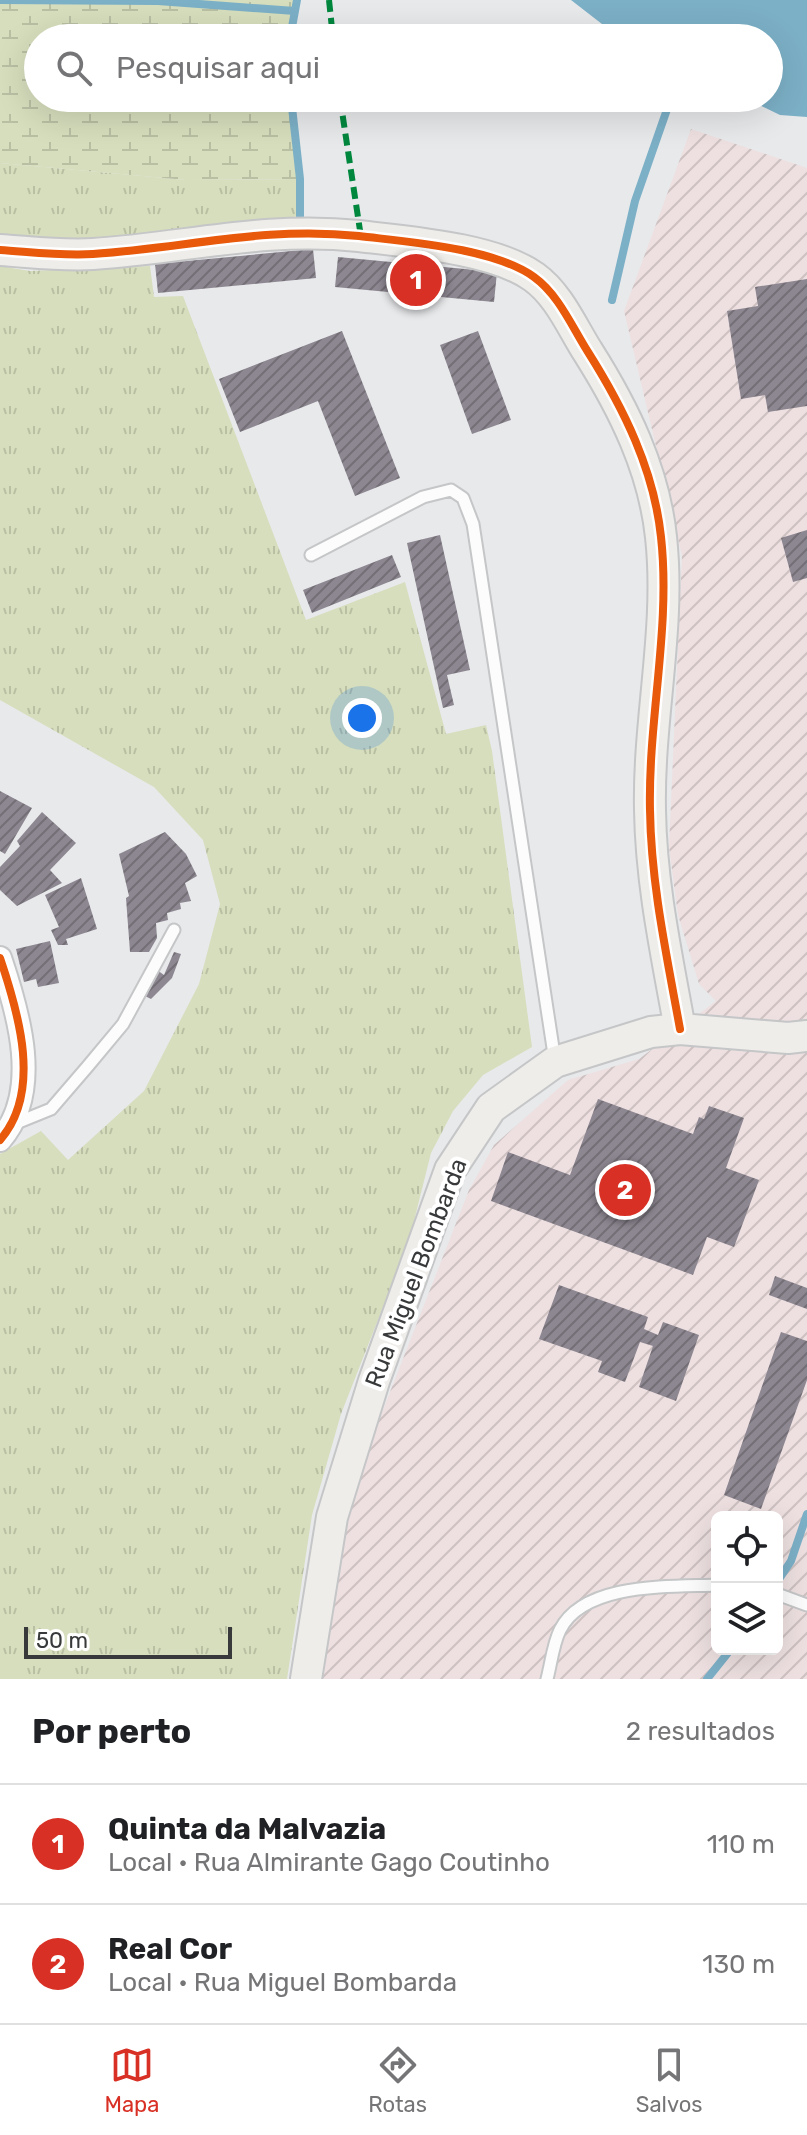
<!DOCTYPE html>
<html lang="pt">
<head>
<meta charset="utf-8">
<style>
  :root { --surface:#fff; --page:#f2f2f2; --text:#202124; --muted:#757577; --line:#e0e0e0; --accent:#d93025 }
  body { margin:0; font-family:Rubik,sans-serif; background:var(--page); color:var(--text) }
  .controls { position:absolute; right:24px; bottom:24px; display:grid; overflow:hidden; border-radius:12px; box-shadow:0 8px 32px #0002 }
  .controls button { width:72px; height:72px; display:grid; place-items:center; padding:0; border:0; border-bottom:2px solid var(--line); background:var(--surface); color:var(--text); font:40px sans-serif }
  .scale { position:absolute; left:24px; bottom:20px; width:208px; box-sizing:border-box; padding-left:8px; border:4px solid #38393a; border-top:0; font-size:22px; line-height:28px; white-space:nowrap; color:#38393a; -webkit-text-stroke:6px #fff; paint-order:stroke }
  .you { position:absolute; left:362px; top:718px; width:28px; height:28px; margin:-20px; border:6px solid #fff; border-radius:50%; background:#1a73e8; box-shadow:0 0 0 12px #1a73e833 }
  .badge { display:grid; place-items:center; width:52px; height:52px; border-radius:50%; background:var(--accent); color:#fff; font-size:26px; font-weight:700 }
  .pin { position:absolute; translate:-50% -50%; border:4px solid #fff; box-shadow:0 2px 8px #0006 }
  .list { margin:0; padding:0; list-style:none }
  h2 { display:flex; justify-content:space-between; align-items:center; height:104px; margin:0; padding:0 32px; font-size:34px }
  h2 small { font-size:26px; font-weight:400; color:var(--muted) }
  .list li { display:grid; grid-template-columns:52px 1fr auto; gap:24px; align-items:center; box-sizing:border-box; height:120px; padding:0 32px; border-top:2px solid var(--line) }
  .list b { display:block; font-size:30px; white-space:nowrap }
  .list p { margin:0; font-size:26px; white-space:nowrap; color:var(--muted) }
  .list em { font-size:26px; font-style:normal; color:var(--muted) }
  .icon { flex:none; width:44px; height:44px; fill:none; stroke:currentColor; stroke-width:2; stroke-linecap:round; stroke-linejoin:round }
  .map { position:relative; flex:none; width:807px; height:1679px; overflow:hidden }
  .search { position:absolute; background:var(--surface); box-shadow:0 8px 32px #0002; left:24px; right:24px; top:24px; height:88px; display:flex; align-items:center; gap:20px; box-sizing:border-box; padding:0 28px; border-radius:44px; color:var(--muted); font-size:30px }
  .sheet { height:344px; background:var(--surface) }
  nav { display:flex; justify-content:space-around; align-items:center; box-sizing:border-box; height:112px; border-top:2px solid var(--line); background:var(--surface); font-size:22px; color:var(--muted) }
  nav a { display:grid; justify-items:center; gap:4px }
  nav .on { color:var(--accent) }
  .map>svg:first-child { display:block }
</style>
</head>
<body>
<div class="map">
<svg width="807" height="1679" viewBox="0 0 807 1679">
  <defs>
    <pattern id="industrial-furrows" width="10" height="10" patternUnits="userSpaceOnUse" patternTransform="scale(2)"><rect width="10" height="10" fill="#eee0e1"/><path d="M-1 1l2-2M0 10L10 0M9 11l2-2" fill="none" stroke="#cdc1c2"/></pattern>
    <pattern id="grass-tufts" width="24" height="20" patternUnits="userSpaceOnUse" patternTransform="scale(2)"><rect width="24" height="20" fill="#d6debd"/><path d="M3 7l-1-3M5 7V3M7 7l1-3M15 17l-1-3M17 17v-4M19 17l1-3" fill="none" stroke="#b8bfa3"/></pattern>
    <pattern id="wetland-marsh" width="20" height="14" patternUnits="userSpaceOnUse" patternTransform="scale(2)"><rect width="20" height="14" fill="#d6debd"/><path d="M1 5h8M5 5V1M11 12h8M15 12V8" fill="none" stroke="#b8bfa3"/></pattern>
    <pattern id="building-hatch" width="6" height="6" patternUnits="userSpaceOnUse" patternTransform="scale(2)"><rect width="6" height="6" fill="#8d8791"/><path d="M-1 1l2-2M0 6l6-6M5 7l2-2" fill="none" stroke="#746f77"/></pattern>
  </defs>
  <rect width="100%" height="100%" fill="#e8e9eb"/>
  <path fill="url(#industrial-furrows)" fill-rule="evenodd" d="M691,129L807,168V1679H318L345,1507L469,1190L494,1145L568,1080L639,1059L716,1001L699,984L678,915L669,847L682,556L624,311ZM717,1517H777V1649H717Z"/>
  <path fill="url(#grass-tufts)" d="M0,163L186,180L300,179V216L153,238H59L0,234Z
    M0,266L30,271L150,266L154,297L183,296L306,620L405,582L446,734L486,725L492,751L532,1047L483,1075L453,1111L431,1153L409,1241L341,1414L312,1515L287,1679H0V1154L41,1131L68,1160L144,1091L199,984L220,904L203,840L154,787L0,700Z"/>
  <path fill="url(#wetland-marsh)" d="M0,0H297L290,38H38V98H291L300,179L186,180L0,163Z"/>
  <path fill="#7cb0c7" d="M571,0H807V117L780,115L745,98H769V38H620Z"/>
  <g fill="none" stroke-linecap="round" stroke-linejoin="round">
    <path stroke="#7cb0c7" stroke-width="8" d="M0,0L158,1L295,11
      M290,38L297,0
      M291,98L300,179V216
      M612,300L635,201L671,98
      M777,1582L791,1561L807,1514
      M707,1679L731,1649"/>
  </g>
  <path fill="url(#building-hatch)" d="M313,249L316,278L158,293L155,264Z
    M338,257L497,272L494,302L335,287Z
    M807,279V406L768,412L765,395L741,399L727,311L758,306L755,287Z
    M342,331L400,478L355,496L318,401L240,432L219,379Z
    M478,331L511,420L472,434L440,345Z
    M807,530V578L793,582L781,538Z
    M440,535L470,670L447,675L454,705L443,708L407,543Z
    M392,555L401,577L312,613L303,590Z
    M0,791L32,808L5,854L0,851Z
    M42,812L76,843L50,870L62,883L17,906L0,890V867L20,846L17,841Z
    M165,832L186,854L197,876L185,883L191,901L180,903L181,909L167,913L168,920L156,923L157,938L149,952H130L126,898L129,896L119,854Z
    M81,878L97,929L66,939L68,945H58L51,930L59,927L45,895Z
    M50,941L59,983L38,987L36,979L24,982L16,949Z
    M174,952L181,954L172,978L151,999L143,995L157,970L164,975Z
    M598,1099L693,1134L699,1117L704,1119L709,1106L744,1118L726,1168L759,1180L734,1247L707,1237L693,1275L491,1201L508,1152L570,1175Z
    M775,1276L807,1288V1309L769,1295Z
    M559,1285L648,1317L644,1329L658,1335L663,1322L699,1335L676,1401L639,1387L653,1346L640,1342L625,1382L598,1372L602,1361L539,1339Z
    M781,1332L807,1341V1380L761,1509L724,1495Z"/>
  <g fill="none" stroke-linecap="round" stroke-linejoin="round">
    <defs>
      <path id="lane" d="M311,555L423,497L451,490L463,498L473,524L555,1061
        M14,1124L51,1109L88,1066L123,1024L174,930
        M777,1594L807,1605
        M547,1679C551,1664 553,1644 560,1630C584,1582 671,1587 717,1585"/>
      <path id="street" d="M0,958C19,1014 42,1092 0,1140"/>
      <path id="secondary" d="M0,250C31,252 62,256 93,254C187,248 263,226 359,236C408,242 494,248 534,277C559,295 572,327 588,352C624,409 654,470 661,537C671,627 648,719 650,810C651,884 667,957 680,1029
        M306,1679L332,1517L374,1381L450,1170L491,1108L555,1062L651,1032L680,1029L788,1038L807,1036"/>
    </defs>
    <use href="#lane" stroke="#c5c6c7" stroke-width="15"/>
    <use href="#street" stroke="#c5c6c7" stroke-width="26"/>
    <use href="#secondary" stroke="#c5c6c7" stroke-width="34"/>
    <use href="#lane" stroke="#fcfcfc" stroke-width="11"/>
    <use href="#street" stroke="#fcfcfc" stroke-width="22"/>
    <use href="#secondary" stroke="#efedea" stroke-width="30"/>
    <path stroke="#00873e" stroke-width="6" stroke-dasharray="12 6" stroke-linecap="butt" d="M329,0L333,38
      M340,98L361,237"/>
    <defs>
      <path id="cycleway" d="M0,250C31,252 62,256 93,254C187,248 263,226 359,236C408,242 494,248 534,277C559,295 572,327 588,352C624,409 654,470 661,537C671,627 648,719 650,810C651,884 667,957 680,1029
        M0,958C19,1014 42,1092 0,1140"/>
    </defs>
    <use href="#cycleway" stroke="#fff" stroke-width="13"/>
    <use href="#cycleway" stroke="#e8590c" stroke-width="8"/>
  </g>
  <g text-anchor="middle" stroke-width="8" stroke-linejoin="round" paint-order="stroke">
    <g font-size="24" fill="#38393a" stroke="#fff">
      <text transform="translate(416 1273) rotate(-69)" y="8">Rua Miguel Bombarda</text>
    </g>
  </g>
</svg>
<div class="controls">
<button><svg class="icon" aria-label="locate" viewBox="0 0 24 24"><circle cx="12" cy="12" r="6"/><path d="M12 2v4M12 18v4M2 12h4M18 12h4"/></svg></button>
<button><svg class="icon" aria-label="layers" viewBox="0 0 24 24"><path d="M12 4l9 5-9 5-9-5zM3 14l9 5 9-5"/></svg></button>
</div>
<div class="scale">50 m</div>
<div class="you"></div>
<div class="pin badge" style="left:416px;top:280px">1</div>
<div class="pin badge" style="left:625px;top:1190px">2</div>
<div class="search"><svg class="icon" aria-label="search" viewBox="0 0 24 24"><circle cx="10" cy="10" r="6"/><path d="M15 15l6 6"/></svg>Pesquisar aqui</div>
</div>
<section class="sheet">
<h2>Por perto<small>2 resultados</small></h2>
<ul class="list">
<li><span class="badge">1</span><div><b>Quinta da Malvazia</b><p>Local · Rua Almirante Gago Coutinho</p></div><em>110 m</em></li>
<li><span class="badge">2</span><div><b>Real Cor</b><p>Local · Rua Miguel Bombarda</p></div><em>130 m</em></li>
</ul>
</section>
<nav>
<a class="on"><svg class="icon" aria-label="map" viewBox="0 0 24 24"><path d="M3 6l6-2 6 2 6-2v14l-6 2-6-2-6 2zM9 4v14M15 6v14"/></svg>Mapa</a>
<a><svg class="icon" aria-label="directions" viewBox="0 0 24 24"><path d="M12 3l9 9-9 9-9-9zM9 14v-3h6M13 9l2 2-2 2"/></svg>Rotas</a>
<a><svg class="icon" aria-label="saved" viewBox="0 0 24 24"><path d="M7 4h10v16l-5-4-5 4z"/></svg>Salvos</a>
</nav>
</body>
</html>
